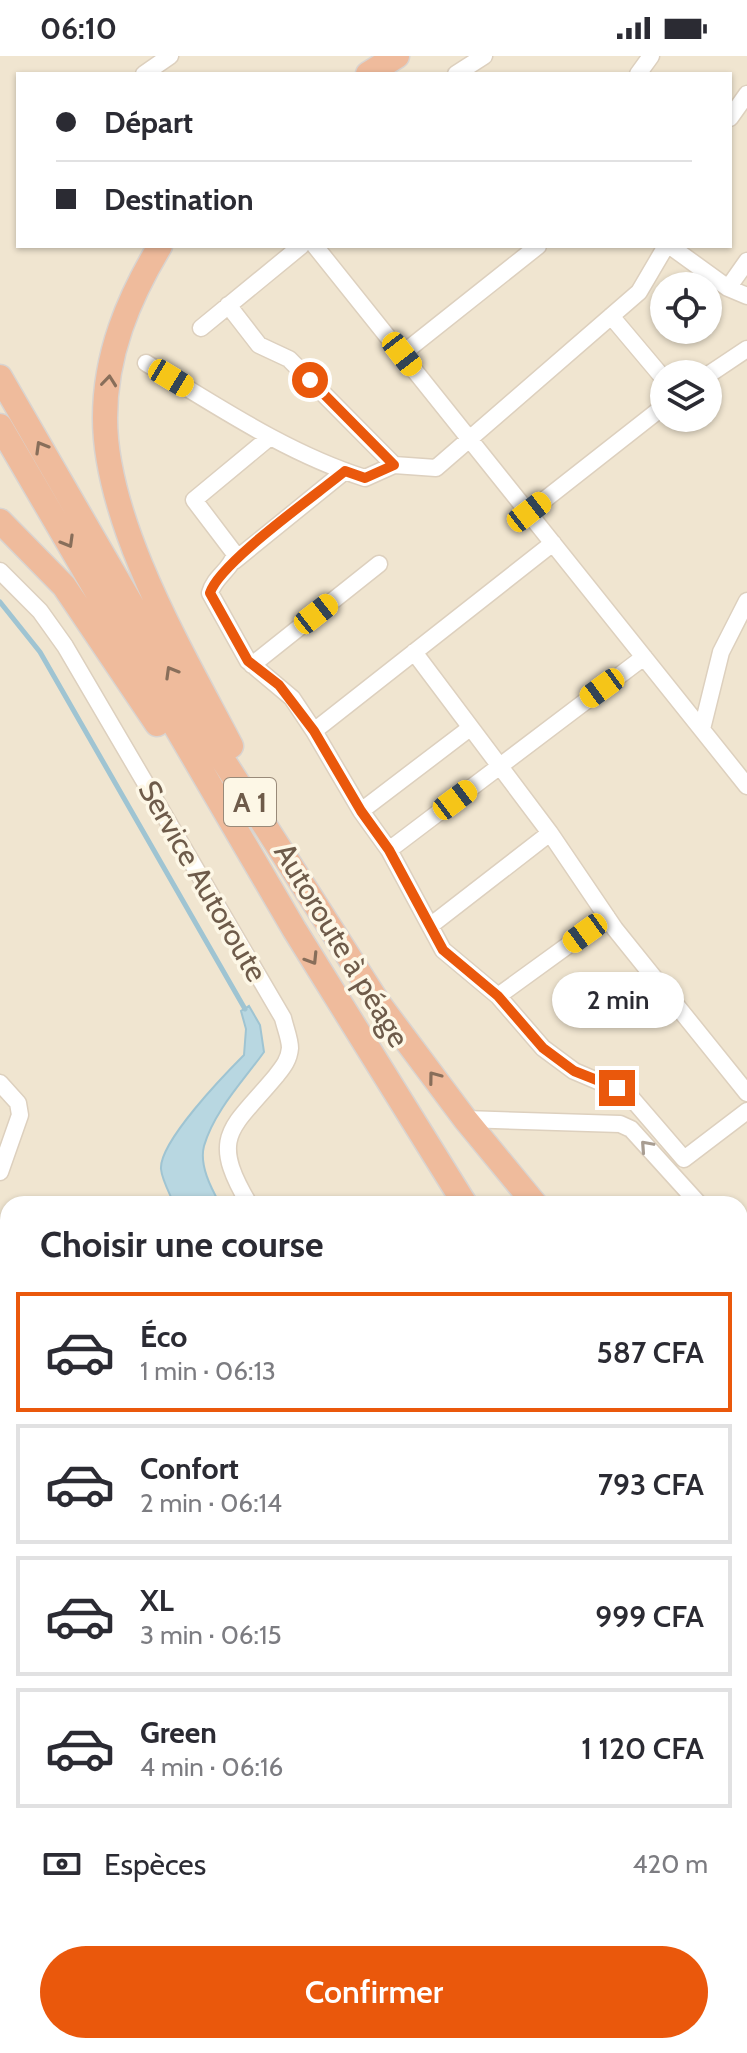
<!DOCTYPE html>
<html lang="fr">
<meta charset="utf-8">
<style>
body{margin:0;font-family:Cabin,sans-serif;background:#f2f2f3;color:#2b2b33;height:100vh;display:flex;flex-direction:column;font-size:30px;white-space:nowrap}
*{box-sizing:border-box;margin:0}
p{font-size:26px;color:#7c7c81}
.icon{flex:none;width:44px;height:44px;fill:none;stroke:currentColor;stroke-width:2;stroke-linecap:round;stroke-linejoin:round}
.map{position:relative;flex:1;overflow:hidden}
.sheet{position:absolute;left:0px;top:1140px;width:748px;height:858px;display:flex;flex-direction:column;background:#fff;border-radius:24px 24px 0 0;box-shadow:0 2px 6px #0004}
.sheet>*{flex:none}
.guide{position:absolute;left:16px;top:16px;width:716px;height:176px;border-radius:0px;box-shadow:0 2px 6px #0004;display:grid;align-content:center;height:176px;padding:0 40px;background:#fff}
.tools{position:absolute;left:650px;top:216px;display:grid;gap:16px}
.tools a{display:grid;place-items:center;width:72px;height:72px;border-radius:50%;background:#fff;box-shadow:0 2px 6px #0004;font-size:40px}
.end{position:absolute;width:36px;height:36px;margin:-18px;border:10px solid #ea580c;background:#fff;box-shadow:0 0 0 4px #fff}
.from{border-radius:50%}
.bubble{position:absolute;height:56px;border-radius:28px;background:#fff;box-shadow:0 2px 6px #0004;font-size:26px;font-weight:600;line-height:56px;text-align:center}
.car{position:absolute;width:24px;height:48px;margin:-24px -12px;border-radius:10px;box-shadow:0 0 6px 2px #0007;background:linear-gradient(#f5c518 24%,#345 0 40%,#f5c518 0 76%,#345 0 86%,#f5c518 0)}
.guide b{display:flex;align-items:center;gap:28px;height:76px;font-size:30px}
.guide b+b{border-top:2px solid #e1e1e2}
.guide i{width:20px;height:20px;background:#2b2b33}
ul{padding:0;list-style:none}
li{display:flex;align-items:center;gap:24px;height:120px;margin:0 16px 12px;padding:0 24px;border:4px solid #e1e1e2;border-radius:0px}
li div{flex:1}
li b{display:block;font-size:30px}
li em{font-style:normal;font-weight:600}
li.current{border-color:#ea580c}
li>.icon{width:72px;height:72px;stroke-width:1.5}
h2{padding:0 40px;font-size:36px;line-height:96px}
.pay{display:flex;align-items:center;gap:20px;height:88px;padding:0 40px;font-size:30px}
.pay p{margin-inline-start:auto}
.primary-button{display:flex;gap:16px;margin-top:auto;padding:16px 40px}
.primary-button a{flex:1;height:92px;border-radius:48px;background:#ea580c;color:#fff;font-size:32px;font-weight:600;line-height:92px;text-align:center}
.status{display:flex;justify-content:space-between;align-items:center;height:56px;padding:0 40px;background:#fff;direction:ltr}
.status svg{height:22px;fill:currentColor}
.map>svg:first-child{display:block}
</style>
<div class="status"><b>06:10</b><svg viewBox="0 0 49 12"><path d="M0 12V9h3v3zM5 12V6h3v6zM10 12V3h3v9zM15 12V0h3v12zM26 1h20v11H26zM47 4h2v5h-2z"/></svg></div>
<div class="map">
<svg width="747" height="1997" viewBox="0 0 747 1997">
<rect width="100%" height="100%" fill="#faf3e1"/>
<path fill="#f0e5d0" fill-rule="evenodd" d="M0 0H747V1997H0ZM18 18H730V190H18ZM664 230H708V274H664ZM664 318H708V362H664ZM8 1148H740V1990H8Z"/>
<path fill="#b8d7e1" stroke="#9fc4d2" stroke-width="2" d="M249 950 260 969 264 996C244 1024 214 1055 204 1090 199 1109 211 1132 220 1148H174C170 1138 162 1124 161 1113 159 1086 225 1018 244 999L246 973 241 955Z"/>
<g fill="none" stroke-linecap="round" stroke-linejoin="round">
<path stroke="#9fc4d2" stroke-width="5" d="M0 546 40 596 245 953
M740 1741 747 1742"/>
</g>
<path fill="#edd4bb" stroke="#debc9d" stroke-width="2" d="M747 1377V1421L740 1426V1382Z"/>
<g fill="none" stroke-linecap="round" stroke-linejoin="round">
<path stroke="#d7cdbb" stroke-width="24" stroke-dasharray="24 12" stroke-linecap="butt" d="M740 1403 747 1412"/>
<defs>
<path id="minor" d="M144 18 170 0
M456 18 484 0
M638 18 651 0
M730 62 747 38
M315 190 747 730
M670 190 728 232 747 240
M728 232 747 205
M228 249 259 289 289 303 394 409 436 412 639 236 666 190
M611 260 664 323
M201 272 301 190
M402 298 538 190
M146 307C216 349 286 397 365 422L394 409
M708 319 747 293
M270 381 194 444 235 498C231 514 214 521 210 537L248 605 292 642 314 675 361 755 389 794 443 894 498 940 543 992 574 1015 628 1038 684 1103 747 1055
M529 456 664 350
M234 505 345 415
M0 515 40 555 65 590 283 962C285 971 290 983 290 992 289 1004 283 1011 276 1020 232 1073 208 1079 249 1148
M414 596 550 777 615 873 747 1037
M252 609 379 508
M702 673 721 596 747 545
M314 675 553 487
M361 755 470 672
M389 794 644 601
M430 870 550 777
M498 940 607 861
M0 1027 18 1047 20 1059 0 1116
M465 1063 620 1068 631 1073 699 1148
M0 1331 8 1339
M0 1392 8 1385
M0 1538 8 1530
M0 1638 8 1647
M0 1703 8 1701
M740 1709 747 1712
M0 1766 8 1763
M0 1819 8 1837
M0 1862 8 1858
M740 1907 747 1901
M740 1968 747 1977
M0 1969 8 1966
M77 1990 80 1997
M196 1990 199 1997
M313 1990 316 1997 324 1990
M452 1990 457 1997
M483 1997 491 1990
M634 1997 642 1990"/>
<path id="highway" d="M368 18 397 0
M160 190C128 243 105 299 105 362 105 467 183 598 231 690
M0 321 207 679 379 948 465 1063 535 1148
M0 370 294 873 465 1148
M0 465 64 530 157 668
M740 1518 747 1527"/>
</defs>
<use href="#minor" stroke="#ddd0be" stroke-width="19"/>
<use href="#highway" stroke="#d9d4d0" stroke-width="27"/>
<use href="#minor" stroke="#fff" stroke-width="16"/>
<use href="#highway" stroke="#efbb9c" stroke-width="24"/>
</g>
<defs><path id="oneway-chevron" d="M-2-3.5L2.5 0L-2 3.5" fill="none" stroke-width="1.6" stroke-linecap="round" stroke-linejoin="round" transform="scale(2)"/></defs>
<g stroke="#886e5a">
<use href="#oneway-chevron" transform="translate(109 325) rotate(-84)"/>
<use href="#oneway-chevron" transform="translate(41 391) rotate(-120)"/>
<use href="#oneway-chevron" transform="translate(68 486) rotate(60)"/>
<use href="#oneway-chevron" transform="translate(171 616) rotate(-120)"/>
<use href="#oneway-chevron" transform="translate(312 903) rotate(58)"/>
<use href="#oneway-chevron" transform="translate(434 1021) rotate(-127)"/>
</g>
<use stroke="#a89d92" href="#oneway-chevron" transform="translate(646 1090) rotate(-132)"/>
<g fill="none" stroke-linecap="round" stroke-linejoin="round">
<path stroke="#ea580c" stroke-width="10" d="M310 324 394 409 365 422 345 415C316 439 219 507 210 537L248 605 279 629 314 675 361 755 389 794 443 894 498 940 543 992 574 1015 617 1032"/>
</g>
<g text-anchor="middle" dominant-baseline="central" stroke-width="7" stroke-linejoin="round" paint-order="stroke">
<rect fill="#fdf7e6" stroke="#998a79" stroke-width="2" x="224" y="722" width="52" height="48" rx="6"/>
<g font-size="28" font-weight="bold" fill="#6e5b4a">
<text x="250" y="746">A 1</text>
</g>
<g font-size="30" fill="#6e5b4a" stroke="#fdf7e6">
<text transform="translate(203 825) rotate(60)">Service Autoroute</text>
<text transform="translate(342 889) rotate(59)">Autoroute à péage</text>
</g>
</g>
</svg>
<div class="tools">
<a><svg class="icon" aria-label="locate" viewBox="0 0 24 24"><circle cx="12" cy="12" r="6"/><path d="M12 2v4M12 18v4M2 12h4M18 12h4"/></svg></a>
<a><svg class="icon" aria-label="layers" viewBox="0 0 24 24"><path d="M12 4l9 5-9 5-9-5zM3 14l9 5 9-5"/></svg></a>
</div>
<i class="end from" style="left:310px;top:324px"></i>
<i class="end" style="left:617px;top:1032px"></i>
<div class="bubble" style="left:552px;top:916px;width:132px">2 min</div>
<i class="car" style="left:402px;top:298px;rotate:142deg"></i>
<i class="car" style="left:171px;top:322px;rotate:121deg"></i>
<i class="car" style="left:529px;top:456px;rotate:52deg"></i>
<i class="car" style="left:316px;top:558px;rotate:52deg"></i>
<i class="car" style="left:602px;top:632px;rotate:234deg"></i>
<i class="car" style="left:455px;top:744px;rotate:53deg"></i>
<i class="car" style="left:585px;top:877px;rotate:234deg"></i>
<div class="guide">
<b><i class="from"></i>Départ</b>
<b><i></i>Destination</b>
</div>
<section class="sheet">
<h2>Choisir une course</h2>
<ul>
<li class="current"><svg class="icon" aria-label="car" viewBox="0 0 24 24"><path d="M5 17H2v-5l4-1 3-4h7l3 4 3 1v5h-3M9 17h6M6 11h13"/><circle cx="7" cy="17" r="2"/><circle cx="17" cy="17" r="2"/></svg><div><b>Éco</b><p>1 min · 06:13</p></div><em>587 CFA</em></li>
<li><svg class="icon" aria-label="car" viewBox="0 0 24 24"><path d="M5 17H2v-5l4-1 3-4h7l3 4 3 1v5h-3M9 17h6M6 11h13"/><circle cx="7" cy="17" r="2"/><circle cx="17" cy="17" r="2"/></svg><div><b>Confort</b><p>2 min · 06:14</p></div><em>793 CFA</em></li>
<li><svg class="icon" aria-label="car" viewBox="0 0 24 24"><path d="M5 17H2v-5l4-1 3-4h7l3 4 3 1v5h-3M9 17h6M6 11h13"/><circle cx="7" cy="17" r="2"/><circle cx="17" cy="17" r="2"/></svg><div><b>XL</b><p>3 min · 06:15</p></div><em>999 CFA</em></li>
<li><svg class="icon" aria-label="car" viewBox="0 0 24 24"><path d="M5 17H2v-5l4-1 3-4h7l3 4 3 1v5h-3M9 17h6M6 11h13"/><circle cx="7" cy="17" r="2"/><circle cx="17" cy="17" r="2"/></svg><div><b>Green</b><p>4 min · 06:16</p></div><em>1 120 CFA</em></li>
</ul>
<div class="pay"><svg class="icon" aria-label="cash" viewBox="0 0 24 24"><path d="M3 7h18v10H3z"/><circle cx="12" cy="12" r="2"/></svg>Espèces<p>420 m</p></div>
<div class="primary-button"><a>Confirmer</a></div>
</section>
</div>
